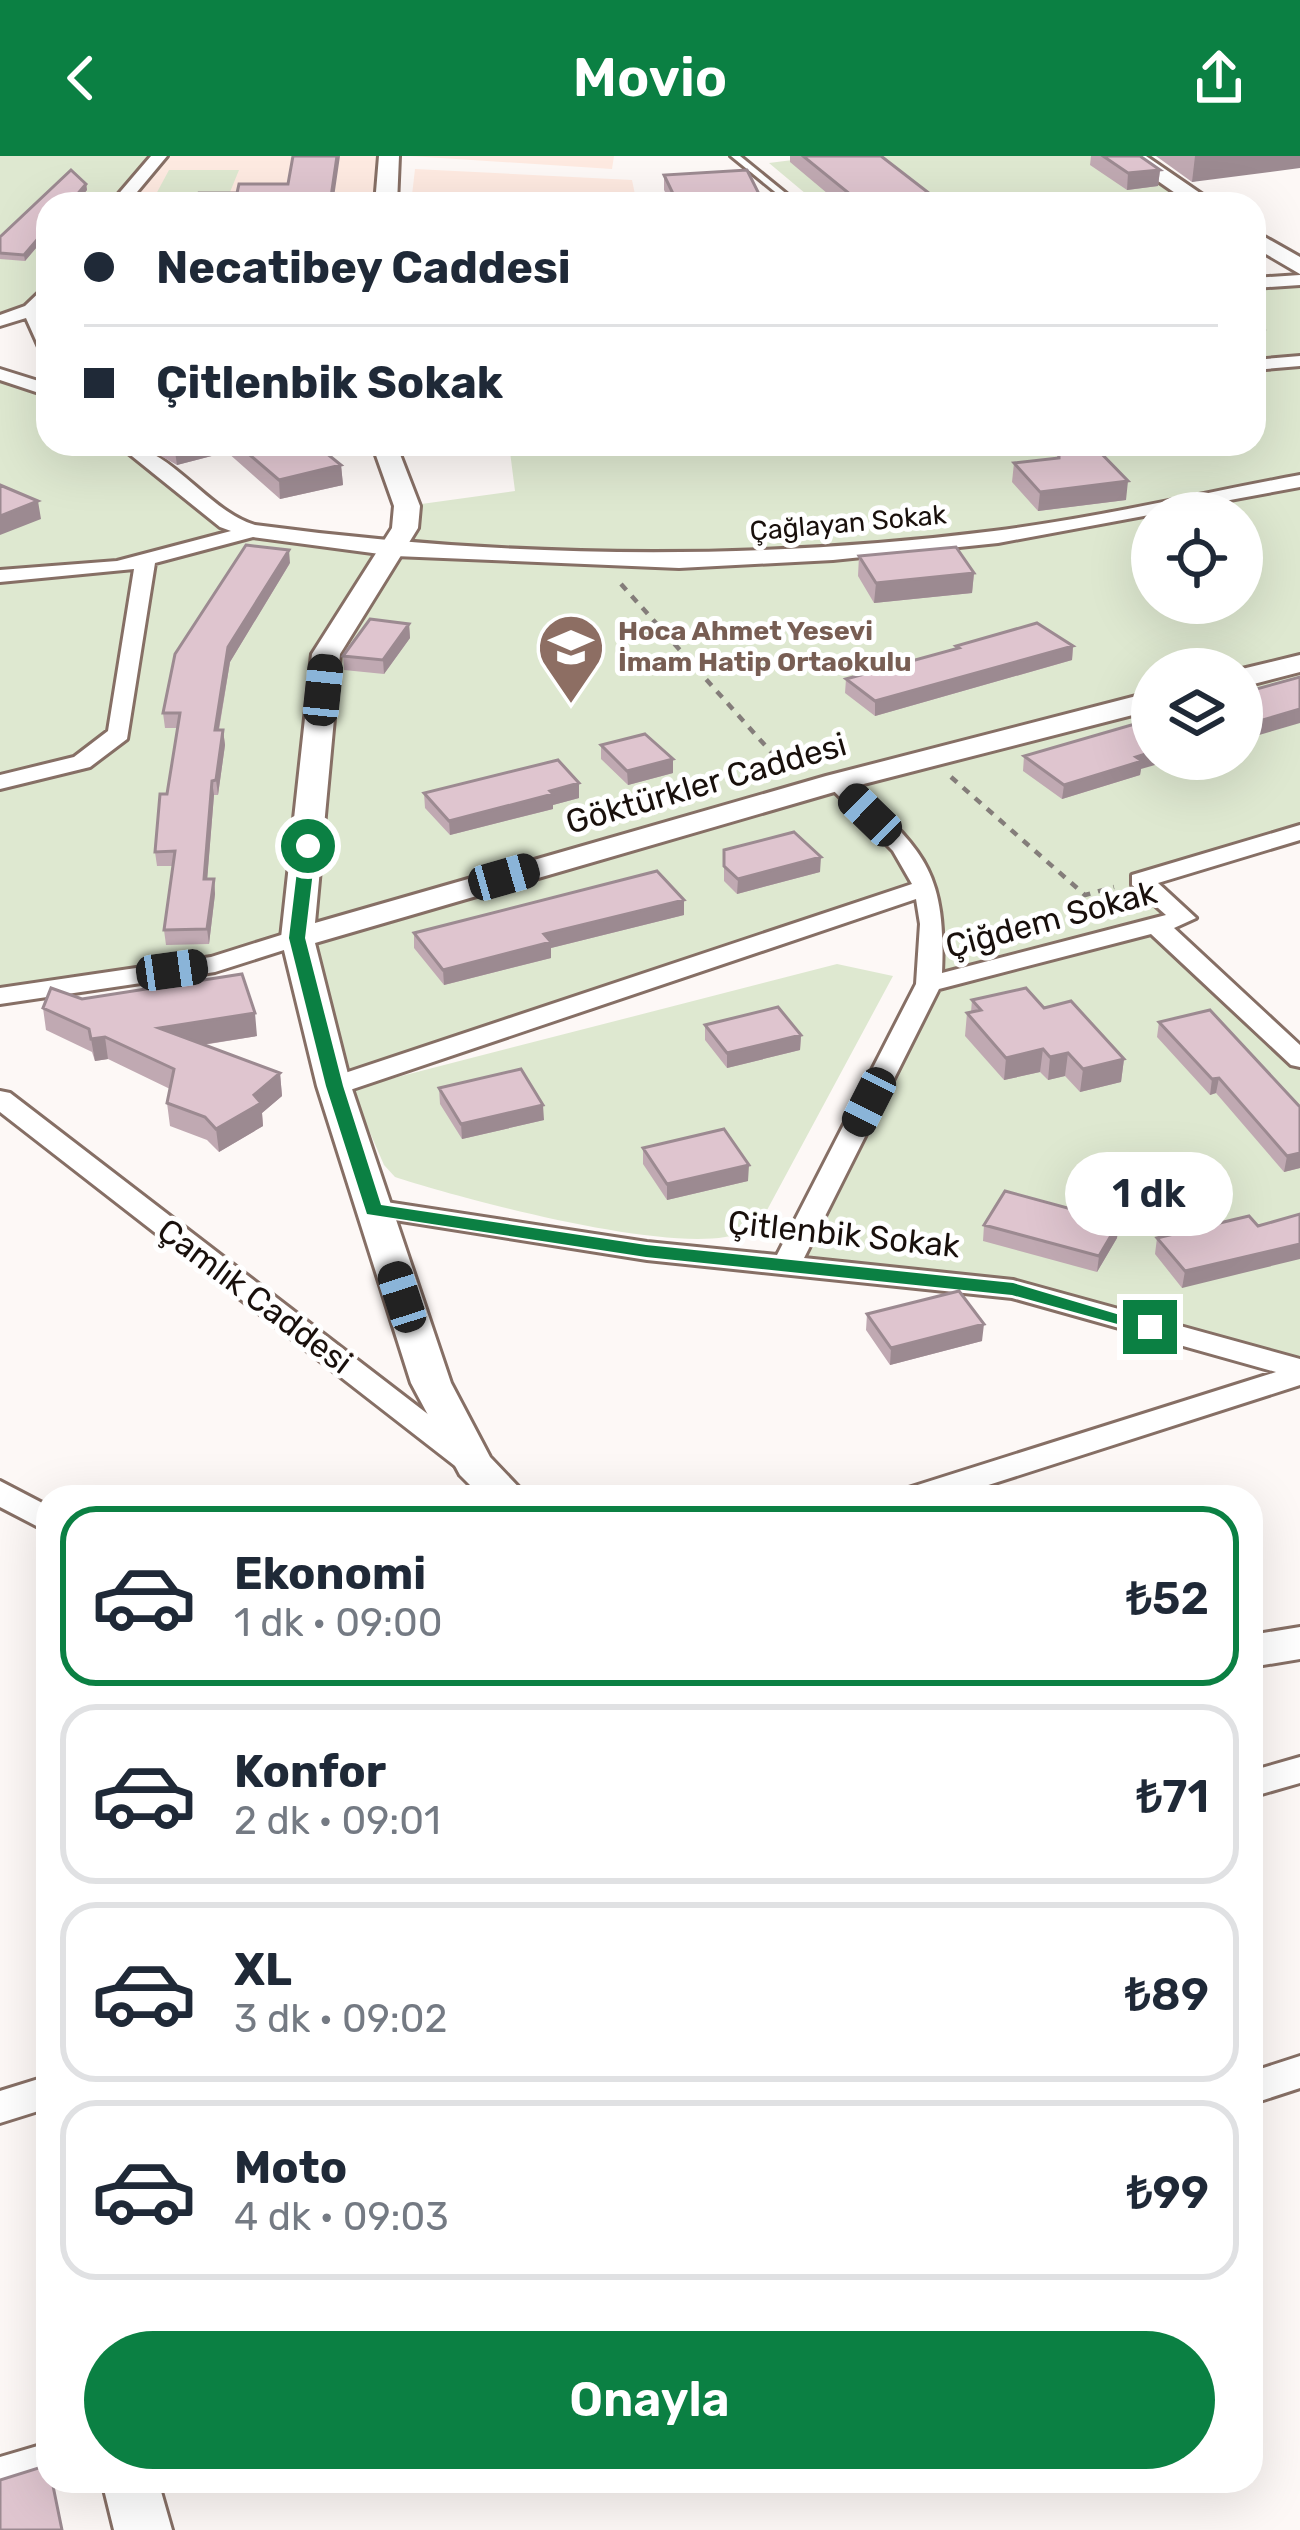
<!DOCTYPE html>
<html lang="tr">
<meta charset="utf-8">
<style>
body{margin:0;font-family:Rubik,sans-serif;background:#f2f2f3;color:#1f2937;height:100vh;display:flex;flex-direction:column;font-size:45px;white-space:nowrap}
*{box-sizing:border-box;margin:0}
p{font-size:39px;color:#747a83}
.icon{flex:none;width:66px;height:66px;fill:none;stroke:currentColor;stroke-width:2;stroke-linecap:round;stroke-linejoin:round}
.map{position:relative;flex:1;overflow:hidden}
.panel{position:absolute;left:36px;top:1329px;width:1227px;height:1008px;display:flex;flex-direction:column;background:#fff;border-radius:36px;box-shadow:0 12px 48px #0002}
.panel>*{flex:none}
.top-card{position:absolute;left:36px;top:36px;width:1230px;height:264px;border-radius:36px;box-shadow:0 12px 48px #0002;display:grid;align-content:center;height:264px;padding:0 48px;background:#fff}
.buttons{position:absolute;left:1131px;top:336px;display:grid;gap:24px}
.buttons a{display:grid;place-items:center;width:132px;height:132px;border-radius:50%;background:#fff;box-shadow:0 12px 48px #0002;font-size:60px}
.end{position:absolute;width:54px;height:54px;margin:-27px;border:15px solid #0b8043;background:#fff;box-shadow:0 0 0 6px #fff}
.from{border-radius:50%}
.bubble{position:absolute;height:84px;border-radius:42px;background:#fff;box-shadow:0 12px 48px #0002;font-size:39px;font-weight:600;line-height:84px;text-align:center}
.car{position:absolute;width:36px;height:72px;margin:-36px -18px;border-radius:15px;box-shadow:0 0 9px 3px #0007;background:linear-gradient(#222 24%,#8ab4d8 0 40%,#222 0 76%,#8ab4d8 0 86%,#222 0)}
.top-card b{display:flex;align-items:center;gap:42px;height:114px;font-size:45px}
.top-card b+b{border-top:3px solid #e0e1e3}
.top-card i{width:30px;height:30px;background:#1f2937}
ul{padding:21px 0 0;list-style:none}
li{display:flex;align-items:center;gap:36px;height:180px;margin:0 24px 18px;padding:0 24px;border:6px solid #e0e1e3;border-radius:36px}
li div{flex:1}
li b{display:block;font-size:45px}
li em{font-style:normal;font-weight:600}
li.selected{border-color:#0b8043}
li>.icon{width:108px;height:108px;stroke-width:1.5}
.action{display:flex;gap:24px;margin-top:auto;padding:24px 48px}
.action a{flex:1;height:138px;border-radius:72px;background:#0b8043;color:#fff;font-size:48px;font-weight:600;line-height:138px;text-align:center}
header{display:flex;justify-content:space-between;align-items:center;height:156px;padding:0 48px;background:#0b8043;color:#fff;font-size:54px;font-weight:600}
.map>svg:first-child{display:block}
</style>
<header><svg class="icon" aria-label="back" viewBox="0 0 24 24"><path d="M15 5l-7 7 7 7"/></svg>Movio<svg class="icon" aria-label="share" viewBox="0 0 24 24"><path d="M12 15V3M7 8l5-5 5 5M5 13v7h14v-7"/></svg></header>
<div class="map">
<svg width="1300" height="2374" viewBox="0 0 1300 2374">
<rect width="100%" height="100%" fill="#fdf8f6"/>
<path fill="#feeae1" d="M160 0H389L373 48H131Z
M410 0H614L612 13Z
M415 13 632 24 637 48H411Z"/>
<path fill="#dee8d0" fill-rule="evenodd" d="M0 0H159L120 48H48C48 108 67 143 0 165Z
M824 0H1126L1197 48H818L769 7Z
M169 14H239L228 41 155 40Z
M1300 124V676L1143 724 1184 762 1158 769 1300 903V1213L1013 1133 788 1106 929 829 925 731 334 930 297 782 215 808 0 840V218L48 234V288H127L227 367 395 394 407 350 515 335 509 288H1254V127ZM1152 357H1242V447H1152ZM1152 513H1242V603H1152Z
M837 808 893 820 766 1056C760 1062 753 1071 745 1075 689 1105 459 1042 395 1021L384 1009 351 933Z"/>
<g fill="none" stroke-linecap="round" stroke-linejoin="round">
<defs>
<path id="service" d="M731 0H740L799 48H790Z"/>
<path id="minor" d="M151 0H167L127 48H110Z
M1300 119V129L1254 132V122Z
M48 128V144L40 154 48 172V196L39 191 26 162 0 170V159L25 150Z
M1300 200V210L1254 214V204Z
M0 213 48 228V240L0 224Z
M117 288C170 288 205 354 255 369 502 402 747 406 994 375 1096 362 1199 338 1300 319V331L998 387 833 404 679 412 395 400 253 381 155 407 127 583 90 611 0 633V619L74 601 108 575 134 413 0 426V414L117 405 231 375 220 371Z
M837 619 845 621C919 693 947 707 942 817L1166 759 1132 729V719L1300 669V684L1158 727 1196 762 1174 772 1300 889V911L1291 909 1151 778 939 833 804 1102 1013 1124 1300 1203V1229L951 1341H900L905 1333 1276 1216 1012 1142 647 1104 363 1059 359 1053 363 1047 373 1044 647 1086 777 1099 916 828 920 768 916 743 344 936 334 938 321 930 324 924 912 728 893 695 825 626Z
M297 774 310 782 306 787 215 816 0 848V832L211 801Z
M0 935 10 937 481 1299 486 1306 481 1313H459L0 956Z
M0 1325 48 1350V1376L0 1351Z
M1300 1601V1627L1251 1641V1615Z
M1300 1900V1932L1251 1948V1916Z
M48 1920V1952L0 1967V1935Z
M48 2287V2325H54L0 2341V2301Z"/>
<path id="tertiary" d="M379 0H399L397 48H375Z
M1122 0H1146L1216 48H1191Z
M1254 75 1300 101V118L1254 91Z
M372 288H396L420 350 418 372 340 498 315 767 826 620 1152 536V554L848 632 315 787 351 930 451 1227 490 1301 528 1341H482L460 1319 411 1227 317 930 281 782 312 498 392 372 394 350Z
M1300 499V516L1242 531V513Z
M1300 1471V1503L1251 1511V1479Z
M102 2325H158L172 2374H114Z"/>
</defs>
<use href="#service" stroke="#866f65" stroke-width="6"/>
<use href="#minor" stroke="#866f65" stroke-width="6"/>
<use href="#tertiary" stroke="#866f65" stroke-width="6"/>
<path stroke="#847d7a" stroke-width="4.5" stroke-dasharray="8 8" stroke-linecap="butt" d="M621 428 788 615
M951 621 1085 739 1114 731"/>
<use href="#service" fill="#fff" fill-rule="evenodd"/>
<use href="#minor" fill="#fff" fill-rule="evenodd"/>
<use href="#tertiary" fill="#fff" fill-rule="evenodd"/>
</g>
<path fill="#c0a9b2" d="M790 0H881L943 48H840L790 6Z
M1091 0H1140L1160 14 1158 30 1127 34 1090 9Z
M1156 0H1300L1192 26Z
M71 14 86 28 87 34 75 48H48V78L25 105 0 103V81Z
M664 19 764 48H783H671L664 34Z
M139 288H315L341 309 343 329 280 343 227 296 177 309Z
M874 288H966V292Z
M1057 288H1092L1126 344 1038 355 1012 326 1014 307 1057 303Z
M859 400 974 417 972 437 874 447 858 420Z
M290 407 230 506 219 574H223L225 589 218 639H214L207 723H214L215 738 209 788 166 789 164 774 173 710H157L155 696 167 638 178 572H165L163 557Z
M409 468 410 482 384 518 344 514 343 500Z
M956 490H1073L1072 504 875 560 845 537 846 523 956 493Z
M601 589 673 603V617L628 629 601 603Z
M1024 600 1141 613 1140 619 1062 643 1023 615Z
M579 627V642L553 649V653L450 679 425 652 424 637Z
M724 694 820 716 737 738 724 725Z
M684 759 551 792V802L444 829 414 792V777Z
M82 843 257 880 203 889 280 917 282 940 262 957 263 970 219 996 207 984 170 970 167 947 170 933 108 903 95 905 92 896 46 874 43 852Z
M972 844 1124 903 1121 926 1080 936 1065 920 1048 924 1040 916 1004 924 965 880 967 857 971 856Z
M1159 866 1300 951V1012L1284 1016 1216 937 1210 939 1157 881Z
M705 869 801 879 800 894 727 912 705 884Z
M439 932 544 964 462 983 440 948Z
M643 992 748 1025 667 1044 643 1008Z
M1119 1066 1117 1082 1097 1116 983 1085 984 1069Z
M1258 1070 1182 1132 1155 1098 1157 1082Z
M867 1158 982 1185 890 1209 866 1174Z"/>
<path fill="#9c8a91" d="M337 0H340L333 48H330Z
M1195 0H1300V12L1192 26Z
M1160 14 1158 30 1127 34 1128 17Z
M86 28 87 34 75 48H69Z
M48 71V78L25 105 24 99Z
M1264 173 1262 191 1254 192V174Z
M180 288H226L227 296 177 309 174 289Z
M341 309 343 329 280 343 279 324Z
M1128 325 1126 344 1038 355 1040 336Z
M38 345 41 363 0 379V360Z
M289 394 290 407 230 506 216 589 215 574 228 491Z
M974 417 972 437 874 447 876 427Z
M409 468 410 482 384 518 383 504Z
M1073 490 1072 504 875 560V545Z
M1300 553V567L1242 584V570Z
M223 574 225 589 218 639 216 624Z
M1152 596V603H1176L1141 613 1140 619 1062 643 1064 629Z
M673 603V617L628 629 627 615Z
M212 625 214 639 206 738 204 723Z
M579 627V642L553 649V653L450 679 449 665Z
M821 701 820 716 737 738 738 723Z
M214 723 215 738 209 788 207 773Z
M684 744V759L551 792V802L444 829 443 814 544 778Z
M255 857 257 880 162 895 159 872Z
M801 879 800 894 727 912V897Z
M105 881 108 903 95 905 91 883Z
M1043 893 1040 916 1004 924 1006 902Z
M1068 897 1065 920 1048 924 1050 901Z
M1124 903 1121 926 1080 936 1083 913Z
M280 917 282 940 262 957 263 970 219 996 216 973Z
M1219 922 1216 937 1210 939 1212 923Z
M543 949 544 964 462 983 461 968Z
M1300 997V1012L1284 1016 1287 1000Z
M749 1009 748 1025 667 1044V1028Z
M1119 1066 1117 1082 1097 1116 1099 1100Z
M1300 1088V1103L1182 1132 1185 1115Z
M984 1168 982 1185 890 1209 891 1192Z"/>
<path fill="#dfc5cf" stroke="#9c8a91" stroke-width="3" d="M293 0H337L330 48H196L199 37H237L239 28H288Z
M803 0H881L943 48H862Z
M1103 0H1140L1160 14 1128 17Z
M71 14 86 28 69 48H48V71L24 99 0 97V81Z
M747 14 764 48 782 46 783 48H678L664 19Z
M1254 157 1264 173 1254 174Z
M237 288H315L341 309 279 324Z
M1059 288H1092L1128 325 1040 336 1014 307 1059 302Z
M0 329 38 345 0 360Z
M246 389 289 394 228 491 215 574H223L216 624 212 625 204 723H214L207 773 164 774 175 695 155 696 160 638H167L180 557H163L175 498Z
M956 391 974 417 876 427 859 400Z
M370 463 409 468 383 504 343 500Z
M1037 467 1073 490 875 545 846 523 959 492 956 490Z
M1300 521V553L1242 570V537Z
M1152 563V596L1136 601 1142 605 1064 629 1024 600Z
M645 578 673 603 627 615 601 589Z
M558 604 579 627 550 635 553 638 449 665 424 637Z
M794 676 821 701 738 723 724 710V694Z
M657 715 684 744 544 778 551 786 443 814 414 777Z
M242 818 255 857 159 872 280 917 254 939 261 947 216 973 205 961 167 947 174 913 105 881 91 883 89 873 43 852 51 832 82 843Z
M1026 832 1044 852 1071 845 1124 903 1083 913 1068 897 1050 901 1043 893 1006 902 967 857 981 854 972 844Z
M778 851 801 879 727 897 705 869Z
M1210 854 1300 951V997L1287 1000 1219 922 1212 923 1159 866Z
M521 913 543 949 461 968 439 932Z
M724 973 749 1009 667 1028 643 992Z
M1005 1035 1119 1066 1099 1100 984 1069Z
M1300 1058V1088L1185 1115 1157 1082 1249 1060 1258 1070Z
M959 1135 984 1168 891 1192 867 1158Z
M48 2309V2325H52L62 2374H0V2324Z"/>
<path fill="#0b8043" d="M308 686 316 690 305 782 343 930 381 1049 646 1089 1013 1127 1160 1171 1150 1177 1012 1139 646 1101 367 1058 326 930 289 782 300 690Z"/>
<defs>
<symbol id="school-pin" viewBox="-11 -11 22 30"><path d="M0 17L-7.5 6A9.5 9.5 0 1 1 7.5 6Z" fill="#8d6e63" stroke="#fff"/><path d="M0-5L7-2L0 1L-7-2ZM-4 1L0 2.5L4 1V4Q0 6-4 4Z" fill="#fff"/></symbol>
</defs>
<g fill-rule="evenodd">
<use href="#school-pin" x="533" y="453" width="76" height="104"/>
</g>
<g text-anchor="middle" dominant-baseline="central" stroke-width="10" stroke-linejoin="round" paint-order="stroke">
<g font-size="27" fill="#19100c" stroke="#fff">
<text transform="translate(848 367) rotate(-5)">Çağlayan Sokak</text>
</g>
<g font-size="27" font-weight="bold" fill="#785e54" stroke="#fff" text-anchor="start">
<text x="618" y="475">Hoca Ahmet Yesevi<tspan x="618" dy="31">İmam Hatip Ortaokulu</tspan></text>
</g>
<g font-size="33" fill="#19100c" stroke="#fff">
<text transform="translate(706 627) rotate(-16)">Göktürkler Caddesi</text>
<text transform="translate(1051 763) rotate(-15)">Çiğdem Sokak</text>
<text transform="translate(844 1078) rotate(6)">Çitlenbik Sokak</text>
<text transform="translate(255 1140) rotate(37)">Çamlık Caddesi</text>
</g>
</g>
</svg>
<div class="buttons">
<a><svg class="icon" aria-label="locate" viewBox="0 0 24 24"><circle cx="12" cy="12" r="6"/><path d="M12 2v4M12 18v4M2 12h4M18 12h4"/></svg></a>
<a><svg class="icon" aria-label="layers" viewBox="0 0 24 24"><path d="M12 4l9 5-9 5-9-5zM3 14l9 5 9-5"/></svg></a>
</div>
<i class="end from" style="left:308px;top:690px"></i>
<i class="end" style="left:1150px;top:1171px"></i>
<div class="bubble" style="left:1065px;top:996px;width:168px">1 dk</div>
<i class="car" style="left:323px;top:534px;rotate:6deg"></i>
<i class="car" style="left:870px;top:659px;rotate:314deg"></i>
<i class="car" style="left:504px;top:721px;rotate:74deg"></i>
<i class="car" style="left:172px;top:814px;rotate:82deg"></i>
<i class="car" style="left:869px;top:946px;rotate:207deg"></i>
<i class="car" style="left:402px;top:1141px;rotate:342deg"></i>
<div class="top-card">
<b><i class="from"></i>Necatibey Caddesi</b>
<b><i></i>Çitlenbik Sokak</b>
</div>
<section class="panel">
<ul>
<li class="selected"><svg class="icon" aria-label="car" viewBox="0 0 24 24"><path d="M5 17H2v-5l4-1 3-4h7l3 4 3 1v5h-3M9 17h6M6 11h13"/><circle cx="7" cy="17" r="2"/><circle cx="17" cy="17" r="2"/></svg><div><b>Ekonomi</b><p>1 dk · 09:00</p></div><em>₺52</em></li>
<li><svg class="icon" aria-label="car" viewBox="0 0 24 24"><path d="M5 17H2v-5l4-1 3-4h7l3 4 3 1v5h-3M9 17h6M6 11h13"/><circle cx="7" cy="17" r="2"/><circle cx="17" cy="17" r="2"/></svg><div><b>Konfor</b><p>2 dk · 09:01</p></div><em>₺71</em></li>
<li><svg class="icon" aria-label="car" viewBox="0 0 24 24"><path d="M5 17H2v-5l4-1 3-4h7l3 4 3 1v5h-3M9 17h6M6 11h13"/><circle cx="7" cy="17" r="2"/><circle cx="17" cy="17" r="2"/></svg><div><b>XL</b><p>3 dk · 09:02</p></div><em>₺89</em></li>
<li><svg class="icon" aria-label="car" viewBox="0 0 24 24"><path d="M5 17H2v-5l4-1 3-4h7l3 4 3 1v5h-3M9 17h6M6 11h13"/><circle cx="7" cy="17" r="2"/><circle cx="17" cy="17" r="2"/></svg><div><b>Moto</b><p>4 dk · 09:03</p></div><em>₺99</em></li>
</ul>
<div class="action"><a>Onayla</a></div>
</section>
</div>
